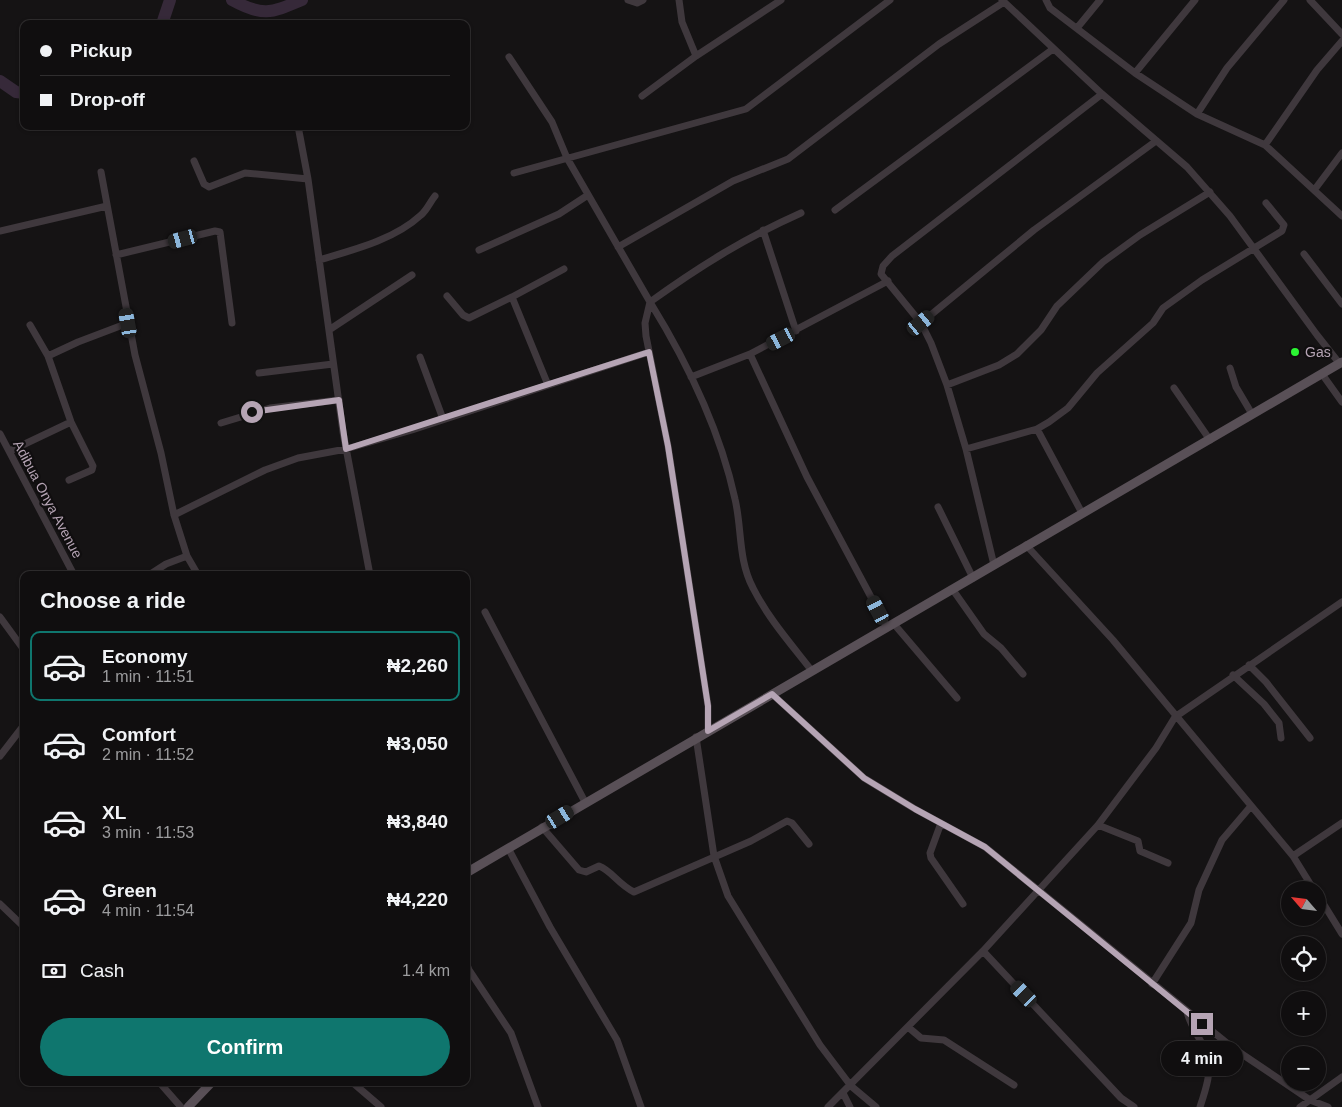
<!DOCTYPE html>
<meta charset="utf-8">
<style>
body{margin:0;font-family:Arial,sans-serif;background:#1e1c1d;color:#f1f3f6;height:100vh;display:flex;flex-direction:column;font-size:19px;white-space:nowrap}
*{box-sizing:border-box;margin:0}
p{font-size:16px;color:#9c9c9e}
.icon{flex:none;width:28px;height:28px;fill:none;stroke:currentColor;stroke-width:2;stroke-linecap:round;stroke-linejoin:round}
.map{position:relative;flex:1;overflow:hidden}
.details{position:absolute;left:20px;top:571px;width:450px;height:515px;display:flex;flex-direction:column;background:#100e0f;border-radius:10px;box-shadow:0 1px 4px #0004,0 0 0 1px #302e2f}
.details>*{flex:none}
.banner{position:absolute;left:20px;top:20px;width:450px;height:110px;border-radius:10px;box-shadow:0 1px 4px #0004,0 0 0 1px #302e2f;display:grid;align-content:center;height:110px;padding:0 20px;background:#100e0f}
.needle{width:32px;rotate:298deg}
.fabs{position:absolute;left:1281px;top:881px;display:grid;gap:10px}
.fabs a{display:grid;place-items:center;width:45px;height:45px;border-radius:50%;background:#100e0f;box-shadow:0 1px 4px #0004,0 0 0 1px #302e2f;font-size:25px}
.end{position:absolute;width:22px;height:22px;margin:-11px;border:6px solid #b5a4b4;background:#111;box-shadow:0 0 0 2px #111}
.from{border-radius:50%}
.bubble{position:absolute;height:35px;border-radius:18px;background:#100e0f;box-shadow:0 1px 4px #0004,0 0 0 1px #302e2f;font-size:16px;font-weight:700;line-height:35px;text-align:center}
.car{position:absolute;width:15px;height:30px;margin:-15px -8px;border-radius:6px;box-shadow:0 0 4px 1px #0007;background:linear-gradient(#222 24%,#8ab4d8 0 40%,#222 0 76%,#8ab4d8 0 86%,#222 0)}
.banner b{display:flex;align-items:center;gap:18px;height:48px;font-size:19px}
.banner b+b{border-top:1px solid #302e2f}
.banner i{width:12px;height:12px;background:#f1f3f6}
ul{padding:0;list-style:none}
li{display:flex;align-items:center;gap:15px;height:70px;margin:0 10px 8px;padding:0 10px;border:2px solid transparent;border-radius:10px}
li div{flex:1}
li b{display:block;font-size:19px}
li em{font-style:normal;font-weight:700}
li.on{border-color:#0f766e}
li>.icon{width:45px;height:45px;stroke-width:1.5}
h2{padding:0 20px;font-size:22px;line-height:60px}
.pay{display:flex;align-items:center;gap:12px;height:55px;padding:0 20px;font-size:19px}
.pay p{margin-inline-start:auto}
.primary-button{display:flex;gap:10px;margin-top:auto;padding:10px 20px}
.primary-button a{flex:1;height:58px;border-radius:30px;background:#0f766e;color:#fff;font-size:20px;font-weight:700;line-height:58px;text-align:center}
.map>svg:first-child{display:block}
</style>
<div class="map">
<svg width="1342" height="1107" viewBox="0 0 1342 1107">
<rect width="100%" height="100%" fill="#151314"/>
<g fill="none" stroke-linecap="round" stroke-linejoin="round">
<path stroke="#362939" stroke-width="12" d="M232 0C263 17 271 13 302 0
M162 24 170 0
M0 81 16 92 24 93"/>
<path stroke="#3f383d" stroke-width="7" d="M628 0 637 3 643 0
M679 0 682 22 696 56
M1002 0 1102 94 1187 167 1230 216 1317 335 1340 364
M1046 0 1050 8 1135 73 1197 114 1265 145 1342 216
M1310 0 1342 34
M1077 28 1100 0
M509 57 552 122 567 158 650 302 645 323 646 336 668 446 708 706V731
M1135 73 1195 0
M642 96 696 56 781 0
M1197 114 1227 68 1284 0
M298 126 308 179 343 432 370 575
M1265 145 1317 70 1342 41
M194 161 204 184 209 187 245 173 308 179
M101 172 135 355 161 453 174 515 187 556 198 575
M514 173 746 109 890 0
M1315 189 1342 153
M835 210 1053 49
M801 213C745 238 700 266 650 302 687 362 720 430 735 499 742 528 738 560 753 588 768 618 791 644 812 671
M763 230 796 331
M0 231 107 206
M618 247 733 181 788 159 939 44 1004 2
M479 250 559 214 588 195
M1304 254 1342 304
M116 255 215 231 220 232 232 323
M319 260C353 250 394 240 421 215 427 210 430 202 435 196
M447 296 463 315 469 318 512 297 548 385
M512 297 564 269
M921 323 1034 230 1156 141
M30 325 48 356 78 342 128 323
M329 330 412 275
M750 354 807 477 887 627
M48 356 71 422 93 466 92 470 69 480
M420 357 443 419
M1230 368 1236 387 1252 414
M259 373 333 364
M1322 374 1342 402
M691 377 750 354 888 281
M947 385 999 365 1017 354 1041 330 1057 306 1103 262 1140 235 1210 192
M1174 388 1210 440
M221 423 270 408 339 400
M1037 429 1082 513
M0 434 74 575
M966 449 1037 429 1049 422 1068 408 1097 373 1153 323 1163 308 1202 280 1282 231 1284 225 1266 203
M10 451 71 422
M938 507 973 578
M174 515 265 470 298 458 346 449 412 430 649 352
M1026 545 1113 640 1293 856 1314 890
M994 565 966 449 947 385 931 343 921 323 881 274 883 266 892 256 1102 94
M149 575 166 564 187 556
M953 590 984 634 1001 648 1023 674
M485 612 585 802
M0 617 24 650
M894 624 957 698
M1249 665 1266 682 1310 738
M1233 675 1264 704 1279 723 1281 738
M772 694 864 778 915 809 985 847 1233 1048 1310 1100 1328 1107
M696 737 714 856 728 896 820 1045 851 1086 876 1107
M0 756 24 725
M941 823 930 853 931 858 963 904
M1098 825 1138 841 1140 851 1168 863
M542 827 579 870 586 872 599 866C612 871 618 884 634 892L751 841 787 821 792 823 809 844
M508 848 550 927 617 1040 641 1107
M1293 856 1342 823
M1318 895 1342 934
M0 904 24 927
M983 951 1121 1098 1134 1107
M466 962 469 970 511 1033 538 1107
M1152 984 1191 923 1199 890 1222 840 1251 806
M1187 1012C1191 1028 1201 1039 1207 1054 1213 1069 1205 1092 1200 1107
M908 1027 921 1038 944 1040 1014 1085
M159 1082 181 1107
M352 1082 381 1107
M843 1093 850 1107
M828 1107 983 951 1098 825 1156 748 1175 717 1342 602
M1300 1107 1342 1077"/>
<path stroke="#595057" stroke-width="9" d="M466 873 1342 362
M188 1107 212 1082"/>
</g>
<g fill="none" stroke-linecap="round" stroke-linejoin="round">
<path stroke="#b5a4b4" stroke-width="6" d="M252 412 339 400 346 449 649 352 668 446 708 706V731L772 694 864 778 915 809 985 847 1202 1024"/>
</g>
<circle fill="#2bf533" stroke="#100e0f" stroke-width="2" cx="1295" cy="352" r="5"/>
<g text-anchor="middle" dominant-baseline="central" stroke-width="4.5" stroke-linejoin="round" paint-order="stroke">
<g font-size="14" fill="#b5a4b4" stroke="#100e0f" text-anchor="start">
<text x="1305" y="352">Gas</text>
</g>
<g font-size="14" fill="#b5a4b4" stroke="#100e0f">
<text transform="translate(48 499) rotate(62)">Adibua Onya Avenue</text>
</g>
</g>
</svg>
<div class="fabs">
<a><svg class="needle" viewBox="-14 -14 28 28"><path d="M0-13l5 13h-10z" fill="#e53935"/><path d="M0 13l5-13h-10z" fill="#9c9c9e"/></svg></a>
<a><svg class="icon" aria-label="locate" viewBox="0 0 24 24"><circle cx="12" cy="12" r="6"/><path d="M12 2v4M12 18v4M2 12h4M18 12h4"/></svg></a>
<a>+</a>
<a>−</a>
</div>
<i class="end from" style="left:252px;top:412px"></i>
<i class="end" style="left:1202px;top:1024px"></i>
<div class="bubble" style="left:1161px;top:1041px;width:82px">4 min</div>
<i class="car" style="left:183px;top:239px;rotate:255deg"></i>
<i class="car" style="left:128px;top:323px;rotate:350deg"></i>
<i class="car" style="left:921px;top:323px;rotate:51deg"></i>
<i class="car" style="left:781px;top:339px;rotate:243deg"></i>
<i class="car" style="left:878px;top:610px;rotate:332deg"></i>
<i class="car" style="left:560px;top:817px;rotate:59deg"></i>
<i class="car" style="left:1024px;top:994px;rotate:316deg"></i>
<div class="banner">
<b><i class="from"></i>Pickup</b>
<b><i></i>Drop-off</b>
</div>
<section class="details">
<h2>Choose a ride</h2>
<ul>
<li class="on"><svg class="icon" aria-label="car" viewBox="0 0 24 24"><path d="M5 17H2v-5l4-1 3-4h7l3 4 3 1v5h-3M9 17h6M6 11h13"/><circle cx="7" cy="17" r="2"/><circle cx="17" cy="17" r="2"/></svg><div><b>Economy</b><p>1 min · 11:51</p></div><em>₦2,260</em></li>
<li><svg class="icon" aria-label="car" viewBox="0 0 24 24"><path d="M5 17H2v-5l4-1 3-4h7l3 4 3 1v5h-3M9 17h6M6 11h13"/><circle cx="7" cy="17" r="2"/><circle cx="17" cy="17" r="2"/></svg><div><b>Comfort</b><p>2 min · 11:52</p></div><em>₦3,050</em></li>
<li><svg class="icon" aria-label="car" viewBox="0 0 24 24"><path d="M5 17H2v-5l4-1 3-4h7l3 4 3 1v5h-3M9 17h6M6 11h13"/><circle cx="7" cy="17" r="2"/><circle cx="17" cy="17" r="2"/></svg><div><b>XL</b><p>3 min · 11:53</p></div><em>₦3,840</em></li>
<li><svg class="icon" aria-label="car" viewBox="0 0 24 24"><path d="M5 17H2v-5l4-1 3-4h7l3 4 3 1v5h-3M9 17h6M6 11h13"/><circle cx="7" cy="17" r="2"/><circle cx="17" cy="17" r="2"/></svg><div><b>Green</b><p>4 min · 11:54</p></div><em>₦4,220</em></li>
</ul>
<div class="pay"><svg class="icon" aria-label="cash" viewBox="0 0 24 24"><path d="M3 7h18v10H3z"/><circle cx="12" cy="12" r="2"/></svg>Cash<p>1.4 km</p></div>
<div class="primary-button"><a>Confirm</a></div>
</section>
</div>
